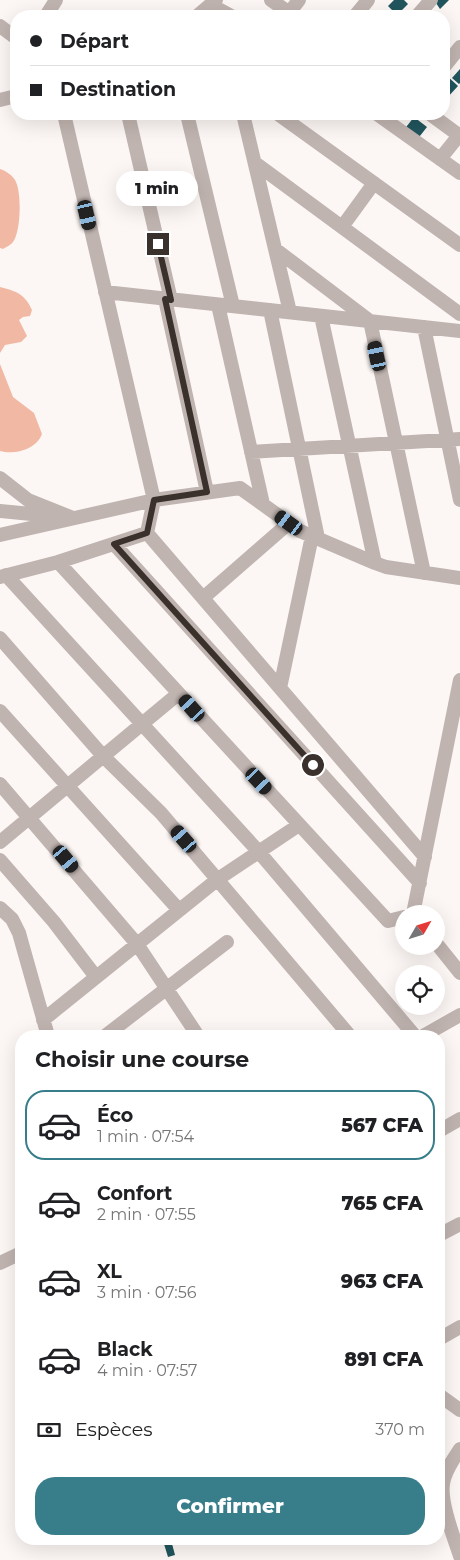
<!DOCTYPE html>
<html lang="fr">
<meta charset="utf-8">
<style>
body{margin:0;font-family:Montserrat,sans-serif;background:#f2f2f2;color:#202124;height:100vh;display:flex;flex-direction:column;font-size:19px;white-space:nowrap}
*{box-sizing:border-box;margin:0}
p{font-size:16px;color:#757577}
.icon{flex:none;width:28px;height:28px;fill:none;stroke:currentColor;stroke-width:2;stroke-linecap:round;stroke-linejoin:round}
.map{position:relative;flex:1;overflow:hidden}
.panel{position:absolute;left:15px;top:1030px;width:430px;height:515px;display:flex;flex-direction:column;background:#fff;border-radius:20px;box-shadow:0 5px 20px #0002}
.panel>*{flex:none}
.banner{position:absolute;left:10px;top:10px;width:440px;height:110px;border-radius:20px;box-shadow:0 5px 20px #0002;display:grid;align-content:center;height:110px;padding:0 20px;background:#fff}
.needle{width:32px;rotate:51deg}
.tools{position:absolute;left:395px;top:905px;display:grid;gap:10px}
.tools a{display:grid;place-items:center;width:50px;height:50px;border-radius:50%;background:#fff;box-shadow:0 5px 20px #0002;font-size:25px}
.end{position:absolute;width:22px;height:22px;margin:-11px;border:6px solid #3a302c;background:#fff;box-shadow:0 0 0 2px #fff}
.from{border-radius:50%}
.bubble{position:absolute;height:35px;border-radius:18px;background:#fff;box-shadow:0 5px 20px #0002;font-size:16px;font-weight:800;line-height:35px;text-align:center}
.car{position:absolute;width:15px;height:30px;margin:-15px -8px;border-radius:6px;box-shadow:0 0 4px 1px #0007;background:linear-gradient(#222 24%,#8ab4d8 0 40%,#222 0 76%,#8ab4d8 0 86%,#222 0)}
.banner b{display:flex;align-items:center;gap:18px;height:48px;font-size:19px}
.banner b+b{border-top:1px solid #e0e0e0}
.banner i{width:12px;height:12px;background:#202124}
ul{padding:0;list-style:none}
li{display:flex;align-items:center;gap:15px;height:70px;margin:0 10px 8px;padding:0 10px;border:2px solid transparent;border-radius:20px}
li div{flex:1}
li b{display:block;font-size:19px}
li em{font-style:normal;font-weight:800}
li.active{border-color:#387e8a}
li>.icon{width:45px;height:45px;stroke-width:1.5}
h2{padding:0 20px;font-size:22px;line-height:60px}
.pay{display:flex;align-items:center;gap:12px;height:55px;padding:0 20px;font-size:19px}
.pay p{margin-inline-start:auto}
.action{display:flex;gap:10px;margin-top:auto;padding:10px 20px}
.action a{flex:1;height:58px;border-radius:20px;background:#387e8a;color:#fff;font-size:20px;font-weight:800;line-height:58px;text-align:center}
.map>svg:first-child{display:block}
</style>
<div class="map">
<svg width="460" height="1560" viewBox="0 0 460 1560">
<rect width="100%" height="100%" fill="#fcf7f5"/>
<path fill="#f1b9a4" d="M0 169C6 171 12 175 15 180 22 191 21 232 13 242 11 245 6 247 3 249L0 248Z
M0 287C16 291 25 294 32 310L30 316 23 317 19 320 27 336 21 342 5 345 0 353Z
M0 364 13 397 34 413 42 434C36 450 14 455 0 451Z"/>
<path fill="#21555d" d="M394 0H404L408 4 397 15 388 6Z
M434 0H449L440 9Z
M460 69V83L459 84 452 78Z
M446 75 458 86 446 99 444 97Z
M414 117 427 127 416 141 403 131Z
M171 1540 175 1555 168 1557 164 1544Z"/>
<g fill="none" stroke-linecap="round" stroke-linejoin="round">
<path stroke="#c0b4b0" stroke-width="14" d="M271 0 294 16
M211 5 231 16
M289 13 299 0
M46 16 56 0
M197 16 216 0
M355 16 368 0
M417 16 431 0
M0 26 16 38
M444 67 460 47
M0 100 16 96
M64 114 154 500 147 533 425 857
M128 114 171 300
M187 114 233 306
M243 114 290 312
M278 114 460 245
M377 114 460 173
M430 114 460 136
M440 159 460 134
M255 163 460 314
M342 227 374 183
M275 249 370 321 424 573
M105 292 460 331
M165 299 207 492
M218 305 263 504
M270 310 318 538
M321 316 375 563
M424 327 460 500
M251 452 460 439
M0 478 28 500 73 518 0 511
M0 535 154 500 240 488 300 531 375 563 386 567 460 578
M114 544 420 883
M58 562 388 921 404 917
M6 575 259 852 415 1036
M0 577 58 562 147 533
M203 598 289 523
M0 638 103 756 161 813 350 1036
M280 688 312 536
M0 711 179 910
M0 784 137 944 198 1036
M0 842 178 694
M0 860 54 922 96 977
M0 908 12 919 19 933 48 1036
M413 914 460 680
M436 943 460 973
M43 1020 218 879 299 825
M105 1036 227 942
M423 1036 460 1015
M439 1131 460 1119
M439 1235 460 1224
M0 1263 21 1253
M439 1339 460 1327
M439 1395 460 1410
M460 1449C453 1460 444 1472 443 1484 440 1502 454 1538 460 1556"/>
</g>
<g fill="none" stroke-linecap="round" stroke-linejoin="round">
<path stroke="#3a302c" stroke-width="6" d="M158 244 171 300 165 299 207 492 154 500 147 533 114 544 313 765"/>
</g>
</svg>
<div class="tools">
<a><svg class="needle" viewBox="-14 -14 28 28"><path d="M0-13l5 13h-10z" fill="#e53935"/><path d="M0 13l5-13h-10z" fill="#757577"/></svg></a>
<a><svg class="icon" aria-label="locate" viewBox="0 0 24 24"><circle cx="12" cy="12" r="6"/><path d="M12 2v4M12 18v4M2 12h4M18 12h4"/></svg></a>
</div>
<i class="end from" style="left:313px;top:765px"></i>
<i class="end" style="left:158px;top:244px"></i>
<div class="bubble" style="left:116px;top:171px;width:82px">1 min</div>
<i class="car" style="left:87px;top:215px;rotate:167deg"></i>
<i class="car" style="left:377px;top:356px;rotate:348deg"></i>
<i class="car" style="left:289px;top:523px;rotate:306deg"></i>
<i class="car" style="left:192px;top:708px;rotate:318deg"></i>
<i class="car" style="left:259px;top:781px;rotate:137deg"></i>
<i class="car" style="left:184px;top:839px;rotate:319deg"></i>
<i class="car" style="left:66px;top:859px;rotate:140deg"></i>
<div class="banner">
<b><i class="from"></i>Départ</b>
<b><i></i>Destination</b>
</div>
<section class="panel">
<h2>Choisir une course</h2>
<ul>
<li class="active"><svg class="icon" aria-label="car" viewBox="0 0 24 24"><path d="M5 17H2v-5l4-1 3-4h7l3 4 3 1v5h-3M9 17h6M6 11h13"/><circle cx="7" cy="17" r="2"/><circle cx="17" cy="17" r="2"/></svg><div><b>Éco</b><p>1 min · 07:54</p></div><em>567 CFA</em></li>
<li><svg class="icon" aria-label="car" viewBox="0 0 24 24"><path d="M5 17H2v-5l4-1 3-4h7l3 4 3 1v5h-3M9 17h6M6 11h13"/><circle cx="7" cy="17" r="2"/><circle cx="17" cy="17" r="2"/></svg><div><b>Confort</b><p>2 min · 07:55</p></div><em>765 CFA</em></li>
<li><svg class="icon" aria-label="car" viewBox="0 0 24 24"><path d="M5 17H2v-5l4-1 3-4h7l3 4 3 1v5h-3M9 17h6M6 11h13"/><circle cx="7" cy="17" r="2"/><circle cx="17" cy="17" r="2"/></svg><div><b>XL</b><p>3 min · 07:56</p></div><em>963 CFA</em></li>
<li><svg class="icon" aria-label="car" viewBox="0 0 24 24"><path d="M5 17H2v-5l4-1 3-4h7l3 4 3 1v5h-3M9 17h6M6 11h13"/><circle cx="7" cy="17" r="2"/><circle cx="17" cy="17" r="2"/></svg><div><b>Black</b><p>4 min · 07:57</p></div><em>891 CFA</em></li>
</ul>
<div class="pay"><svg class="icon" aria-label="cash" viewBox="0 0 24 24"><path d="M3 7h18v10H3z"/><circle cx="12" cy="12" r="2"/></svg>Espèces<p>370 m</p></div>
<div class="action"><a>Confirmer</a></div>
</section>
</div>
